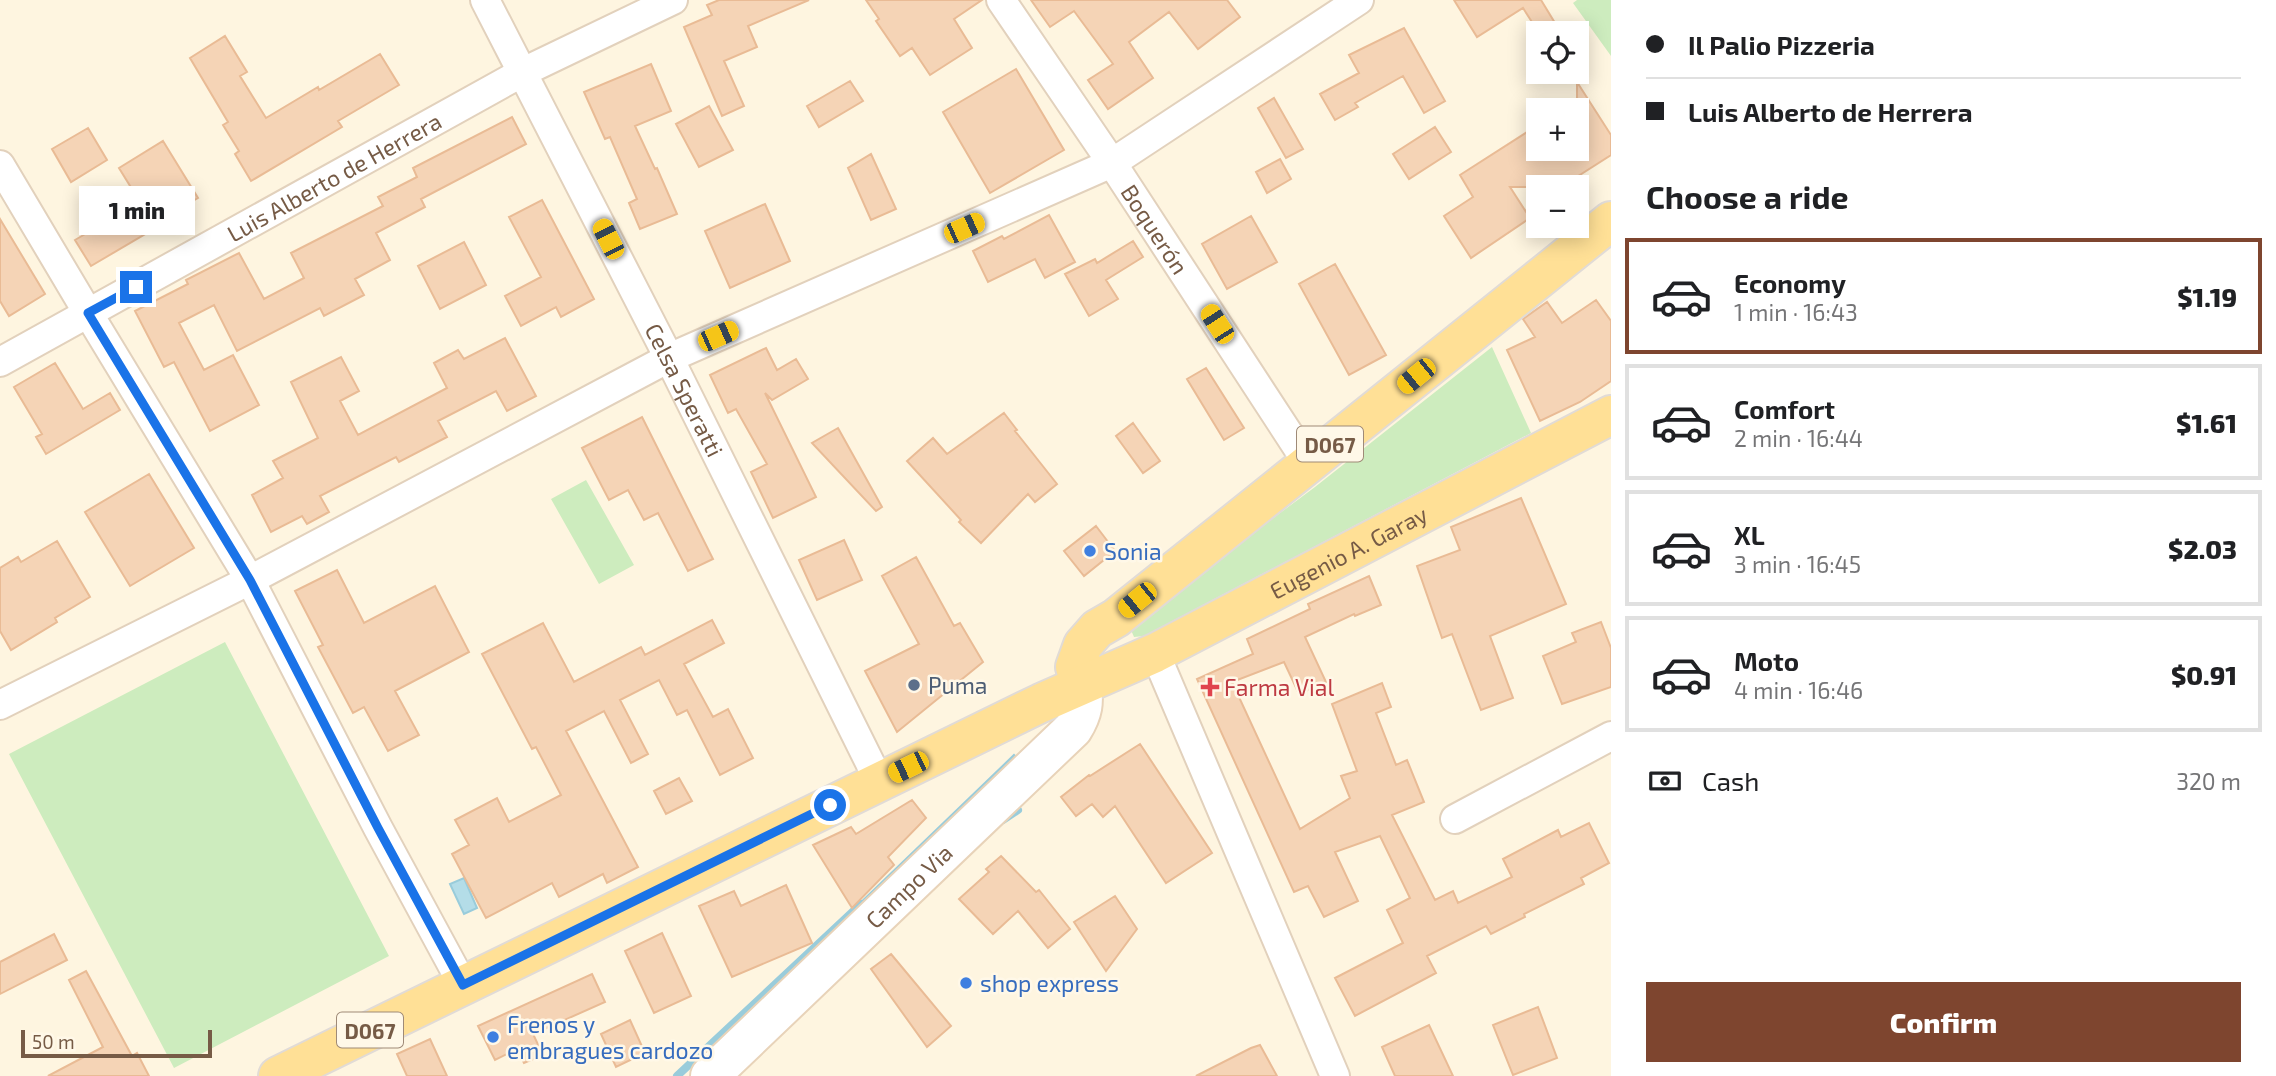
<!DOCTYPE html>
<meta charset="utf-8">
<style>
body{margin:0;font-family:"Exo 2",sans-serif;background:#f6f6f6;color:#202124;height:100vh;display:flex;flex-direction:column;font-size:26px;white-space:nowrap}
*{box-sizing:border-box;margin:0}
p{font-size:23px;color:#757577}
.icon{flex:none;width:38px;height:38px;fill:none;stroke:currentColor;stroke-width:2;stroke-linecap:round;stroke-linejoin:round}
.map{position:relative;flex:1;overflow:hidden}
.side{display:flex;flex-direction:column;background:#fff;width:665px}
.side>*{flex:none}
.banner{display:grid;align-content:center;height:154px;padding:0 35px;background:#fff}
.buttons{position:absolute;left:1526px;top:21px;display:grid;gap:14px}
.buttons a{display:grid;place-items:center;width:63px;height:63px;border-radius:0px;background:#fff;box-shadow:0 4px 18px #0003;font-size:35px}
.scale{position:absolute;left:21px;bottom:18px;width:191px;box-sizing:border-box;padding-left:7px;border:4px solid #765b46;border-top:0;font-size:19px;line-height:24px;white-space:nowrap;color:#765b46;-webkit-text-stroke:5px #fff8e8;paint-order:stroke}
.end{position:absolute;width:32px;height:32px;margin:-16px;border:9px solid #1a73e8;background:#fff;box-shadow:0 0 0 4px #fff}
.from{border-radius:50%}
.bubble{position:absolute;height:49px;border-radius:0px;background:#fff;box-shadow:0 4px 18px #0003;font-size:23px;font-weight:800;line-height:49px;text-align:center}
.car{position:absolute;width:21px;height:42px;margin:-21px -10px;border-radius:9px;box-shadow:0 0 5px 2px #0007;background:linear-gradient(#f5c518 24%,#345 0 40%,#f5c518 0 76%,#345 0 86%,#f5c518 0)}
.banner b{display:flex;align-items:center;gap:24px;height:66px;font-size:26px}
.banner b+b{border-top:2px solid #e0e0e0}
.banner i{width:18px;height:18px;background:#202124}
ul{padding:0;list-style:none}
li{display:flex;align-items:center;gap:21px;height:116px;margin:0 14px 10px;padding:0 21px;border:4px solid #e0e0e0;border-radius:0px}
li div{flex:1}
li b{display:block;font-size:26px}
li em{font-style:normal;font-weight:800}
li.on{border-color:#7e452f}
li>.icon{width:63px;height:63px;stroke-width:1.5}
h2{padding:0 35px;font-size:32px;line-height:84px}
.pay{display:flex;align-items:center;gap:18px;height:77px;padding:0 35px;font-size:26px}
.pay p{margin-inline-start:auto}
.primary-button{display:flex;gap:14px;margin-top:auto;padding:14px 35px}
.primary-button a{flex:1;height:80px;border-radius:0px;background:#7e452f;color:#fff;font-size:28px;font-weight:800;line-height:80px;text-align:center}
main{display:flex;flex:1;min-height:0}
.map>svg:first-child{display:block}
</style>
<main>
<div class="map">
<svg width="1611" height="1076" viewBox="0 0 1611 1076">
<rect width="100%" height="100%" fill="#fef5e0"/>
<path fill="#cdecbe" d="M1577 0H1611V56L1573 3Z
M1492 347 1531 433 1144 636 1134 637 1131 630 1134 622 1315 487Z
M586 480 634 565 599 584 551 499Z
M225 642 389 956 174 1068 9 754Z"/>
<path fill="#b4dde8" stroke="#99ccdb" stroke-width="2" d="M1014 755 1015 756 854 912 853 910Z
M464 878 477 908 464 914 450 884Z"/>
<g fill="none" stroke-linecap="round" stroke-linejoin="round">
<path stroke="#99ccdb" stroke-width="8" d="M1003 820 1018 810
M677 1076 861 904"/>
</g>
<path fill="#f5d4b6" stroke="#e9bb95" stroke-width="2" d="M719 0H809L748 26 757 47 724 61 744 106 722 116 684 27 712 15 707 5Z
M866 0H982L954 19 972 48 930 75 912 48 900 56 876 21 879 19Z
M1031 0H1227L1240 17 1198 49 1169 12 1129 42 1153 78 1108 109 1088 80 1113 64 1074 11 1050 27Z
M1454 0H1541L1555 23 1539 33 1523 8 1477 37Z
M1404 28 1445 101 1424 113 1403 76 1355 103 1358 107 1335 120 1320 94 1359 73 1349 55Z
M225 36 247 72 240 76 266 118 318 87 319 90 380 54 399 85 338 121 342 127 251 181 235 154 239 151 223 125 228 122 190 58Z
M651 64 671 111 635 126 655 169 657 168 677 214 640 229 629 203 637 199 610 137 605 139 584 92Z
M1016 69 1064 150 990 193 943 112Z
M850 81 863 101 819 127 807 106Z
M1577 82 1611 135V155L1572 180 1577 187H1510L1530 218 1471 258 1444 216 1473 197 1460 175 1538 125V149H1577Z
M1274 98 1303 149 1286 158 1258 108Z
M709 106 733 150 699 167 676 124Z
M512 117 526 144 421 199 425 207 376 233 390 260 355 279 364 295 324 316 320 308 237 351 214 305 179 323 204 370 233 355 259 405 210 431 174 362 164 367 135 311 188 284 186 280 239 253 264 299 304 278 291 253 383 206 378 197 417 177 413 168Z
M1435 127 1451 152 1409 179 1393 154Z
M88 128 107 160 71 182 52 149Z
M163 141 198 198 167 216 169 220 91 266 75 240 140 202 119 168Z
M871 154 896 209 871 220 848 168Z
M1280 159 1291 179 1267 193 1256 172Z
M542 200 594 299 561 317 556 307 521 326 505 296 541 277 509 217Z
M765 204 790 261 730 288 705 231Z
M1049 215 1075 262 1045 278 1035 259 988 282 973 251 1002 236 1004 239Z
M1251 216 1277 262 1227 289 1202 244Z
M0 219 45 294 9 316 0 301Z
M1133 241 1143 257 1106 280 1118 299 1089 316 1065 274 1095 259 1097 263Z
M464 242 486 285 440 309 418 266Z
M1335 264 1386 355 1349 375 1299 284Z
M1596 300 1611 321V381L1580 402 1540 421 1507 350 1535 337 1523 319 1547 302 1562 323Z
M505 338 536 396 507 411 496 391 438 421 447 437 399 462 396 457 320 496 329 512 307 524 302 516 271 532 252 495 283 478 273 461 318 438 291 382 341 357 359 391 340 401 358 435 447 388 434 363 458 350 464 359Z
M766 348 777 370 796 359 808 379 772 400 765 393 816 497 773 518 751 472 767 464 736 409 728 413 710 375Z
M55 363 83 409 110 393 120 410 46 454 36 437 42 434 14 387Z
M1206 368 1244 428 1224 440 1187 379Z
M1004 413 1017 430 1015 431 1057 484 1035 502 1028 494 981 543 959 522 961 520 907 461 933 438 947 454Z
M642 417 713 559 688 571 658 513 644 520 628 490 609 500 582 448Z
M1133 423 1160 461 1143 473 1116 436Z
M838 428 882 507 876 511 812 443Z
M149 474 194 548 130 586 85 512Z
M1521 498 1566 604 1490 636 1513 698 1481 710 1452 634 1442 638 1417 566 1460 550 1451 527Z
M1096 526 1115 551 1084 576 1064 551Z
M844 540 862 580 817 600 799 560Z
M57 541 90 597 55 618 57 622 11 650 0 631V568L18 557 21 562Z
M916 557 954 626 960 623 983 662 897 732 865 671 919 644 882 576Z
M337 570 364 623 435 586 469 652 395 691 419 735 388 751 364 707 353 713 318 647 323 645 295 591Z
M1369 576 1381 605 1355 616 1354 614 1305 637 1326 682 1299 694 1284 662 1232 682 1300 829 1350 798 1341 776 1357 771 1332 704 1382 683 1391 707 1376 713 1396 765 1407 760 1424 802 1392 815 1435 900 1453 891 1458 903 1512 877 1503 859 1558 830 1561 837 1589 823 1609 863 1581 878 1584 884 1524 914 1525 917 1491 934 1486 926 1427 956 1436 973 1355 1016 1335 978 1403 943 1387 910 1410 898 1380 836 1335 852 1358 901 1324 917 1308 886 1294 892 1197 679 1253 654 1247 639 1310 609 1308 604Z
M712 620 724 643 684 664 713 717 728 709 753 758 720 775 687 710 677 715 659 680 620 700 648 754 631 763 604 711 566 731 638 867 607 883 603 874 559 897 552 883 486 918 452 854 469 845 455 820 497 798 509 822 561 795 536 747 532 749 482 654 543 623 574 682 641 647 645 655Z
M1601 622 1611 648V687L1562 704 1543 656 1576 642 1572 633Z
M1140 744 1212 853 1166 883 1115 806 1103 817 1092 804 1076 816 1061 797 1089 775 1090 776Z
M679 778 692 801 666 814 654 791Z
M912 800 926 818 888 857 894 865 852 908 813 845 851 827 856 834Z
M1001 856 1036 892 1039 890 1070 929 1048 948 1018 911 993 934 959 899 989 872 986 869Z
M786 885 812 943 732 977 699 906 734 891 741 906Z
M1115 896 1137 929 1106 971 1074 922Z
M662 933 691 996 654 1013 625 951Z
M54 934 67 960 0 994V962Z
M891 954 951 1026 927 1047 871 969Z
M86 971 132 1056 137 1053 149 1076H48L103 1047 69 980Z
M592 974 605 1002 533 1034 543 1055 524 1063 517 1049 495 1060 478 1026Z
M1538 1007 1557 1058 1513 1075 1493 1025Z
M630 1020 645 1053 616 1067 601 1034Z
M1429 1025 1453 1076H1395L1382 1047Z
M430 1039 447 1076H407L397 1054Z
M1260 1045 1277 1076H1196L1251 1048Z"/>
<g fill="none" stroke-linecap="round" stroke-linejoin="round">
<defs>
<g id="street">
<path id="s1" d="M485 0 669 358 879 781"/>
<path id="s2" d="M1001 0 1112 163 1307 462"/>
<path d="M0 165 88 313 250 580 378 828 463 985"/>
<path id="s3" d="M0 362 523 72 673 0"/>
<path d="M1155 653 1335 1076"/>
<path d="M0 705 250 580 669 358 1112 163 1359 0"/>
<path d="M1455 819 1611 736"/>
</g>
<g id="secondary">
<path id="s4" d="M710 1076 1073 729C1083 713 1085 702 1081 683"/>
</g>
<g id="primary">
<path d="M1081 683 1075 667 1083 645 1097 629 1116 618 1611 221"/>
<path id="s5" d="M278 1076 1041 703 1155 653 1611 415"/>
</g>
</defs>
<use href="#street" stroke="#e2d1bc" stroke-width="32"/>
<use href="#secondary" stroke="#e8d3b9" stroke-width="42"/>
<use href="#primary" stroke="#e1dbd6" stroke-width="42"/>
<use href="#street" stroke="#fff" stroke-width="28"/>
<use href="#secondary" stroke="#fff" stroke-width="38"/>
<use href="#primary" stroke="#ffe096" stroke-width="38"/>
</g>
<g fill="none" stroke-linecap="round" stroke-linejoin="round">
<path stroke="#1a73e8" stroke-width="9" d="M136 287 88 313 250 580 378 828 463 985 830 805"/>
</g>
<g fill="#3f7fe0" stroke="#fff8e8" stroke-width="2.5">
<circle cx="1090" cy="551" r="7"/>
<circle cx="966" cy="983" r="7"/>
<circle cx="493" cy="1037" r="7"/>
</g>
<circle fill="#5c6f8a" stroke="#fff8e8" stroke-width="2.5" cx="914" cy="685" r="7"/>
<path fill="#e0444e" stroke="#fff8e8" stroke-width="2.5" d="M1206.5 676.5h7v7h7v7h-7v7h-7v-7h-7v-7h7z"/>
<g text-anchor="middle" dominant-baseline="central" stroke-width="5" stroke-linejoin="round" paint-order="stroke">
<g fill="#fff8e8" stroke="#9f8a77" stroke-width="2">
<rect x="1297" y="426.5" width="66" height="35" rx="5"/>
<rect x="337" y="1012.5" width="66" height="35" rx="5"/>
</g>
<g font-size="21" font-weight="bold" fill="#765b46">
<text x="1330" y="444">D067</text>
<text x="370" y="1030">D067</text>
</g>
<g font-size="23" fill="#765b46" stroke="#fff8e8">
<text stroke="none"><textPath href="#s3" startOffset="382">Luis Alberto de Herrera</textPath></text>
<text stroke="none"><textPath href="#s2" startOffset="276">Boquerón</textPath></text>
<text stroke="none"><textPath href="#s1" startOffset="438">Celsa Speratti</textPath></text>
<text stroke="none"><textPath href="#s5" startOffset="1192">Eugenio A. Garay</textPath></text>
<text stroke="none"><textPath href="#s4" startOffset="275">Campo Via</textPath></text>
</g>
<g font-size="23" fill="#366cbe" stroke="#fff8e8" text-anchor="start">
<text x="1104" y="551">Sonia</text>
<text x="980" y="983">shop express</text>
<text x="507" y="1024">Frenos y<tspan x="507" dy="26">embragues cardozo</tspan></text>
</g>
<g font-size="23" fill="#4e5e75" stroke="#fff8e8" text-anchor="start">
<text x="928" y="685">Puma</text>
</g>
<g font-size="23" fill="#be3a42" stroke="#fff8e8" text-anchor="start">
<text x="1224" y="687">Farma Vial</text>
</g>
</g>
</svg>
<div class="buttons">
<a><svg class="icon" aria-label="locate" viewBox="0 0 24 24"><circle cx="12" cy="12" r="6"/><path d="M12 2v4M12 18v4M2 12h4M18 12h4"/></svg></a>
<a>+</a>
<a>−</a>
</div>
<div class="scale">50 m</div>
<i class="end from" style="left:830px;top:805px"></i>
<i class="end" style="left:136px;top:287px"></i>
<div class="bubble" style="left:79px;top:186px;width:116px">1 min</div>
<i class="car" style="left:964px;top:228px;rotate:66deg"></i>
<i class="car" style="left:608px;top:239px;rotate:333deg"></i>
<i class="car" style="left:1217px;top:324px;rotate:327deg"></i>
<i class="car" style="left:718px;top:336px;rotate:66deg"></i>
<i class="car" style="left:1416px;top:376px;rotate:231deg"></i>
<i class="car" style="left:1137px;top:600px;rotate:231deg"></i>
<i class="car" style="left:908px;top:767px;rotate:244deg"></i>
</div>
<section class="side">
<div class="banner">
<b><i class="from"></i>Il Palio Pizzeria</b>
<b><i></i>Luis Alberto de Herrera</b>
</div>
<h2>Choose a ride</h2>
<ul>
<li class="on"><svg class="icon" aria-label="car" viewBox="0 0 24 24"><path d="M5 17H2v-5l4-1 3-4h7l3 4 3 1v5h-3M9 17h6M6 11h13"/><circle cx="7" cy="17" r="2"/><circle cx="17" cy="17" r="2"/></svg><div><b>Economy</b><p>1 min · 16:43</p></div><em>$1.19</em></li>
<li><svg class="icon" aria-label="car" viewBox="0 0 24 24"><path d="M5 17H2v-5l4-1 3-4h7l3 4 3 1v5h-3M9 17h6M6 11h13"/><circle cx="7" cy="17" r="2"/><circle cx="17" cy="17" r="2"/></svg><div><b>Comfort</b><p>2 min · 16:44</p></div><em>$1.61</em></li>
<li><svg class="icon" aria-label="car" viewBox="0 0 24 24"><path d="M5 17H2v-5l4-1 3-4h7l3 4 3 1v5h-3M9 17h6M6 11h13"/><circle cx="7" cy="17" r="2"/><circle cx="17" cy="17" r="2"/></svg><div><b>XL</b><p>3 min · 16:45</p></div><em>$2.03</em></li>
<li><svg class="icon" aria-label="car" viewBox="0 0 24 24"><path d="M5 17H2v-5l4-1 3-4h7l3 4 3 1v5h-3M9 17h6M6 11h13"/><circle cx="7" cy="17" r="2"/><circle cx="17" cy="17" r="2"/></svg><div><b>Moto</b><p>4 min · 16:46</p></div><em>$0.91</em></li>
</ul>
<div class="pay"><svg class="icon" aria-label="cash" viewBox="0 0 24 24"><path d="M3 7h18v10H3z"/><circle cx="12" cy="12" r="2"/></svg>Cash<p>320 m</p></div>
<div class="primary-button"><a>Confirm</a></div>
</section>
</main>
